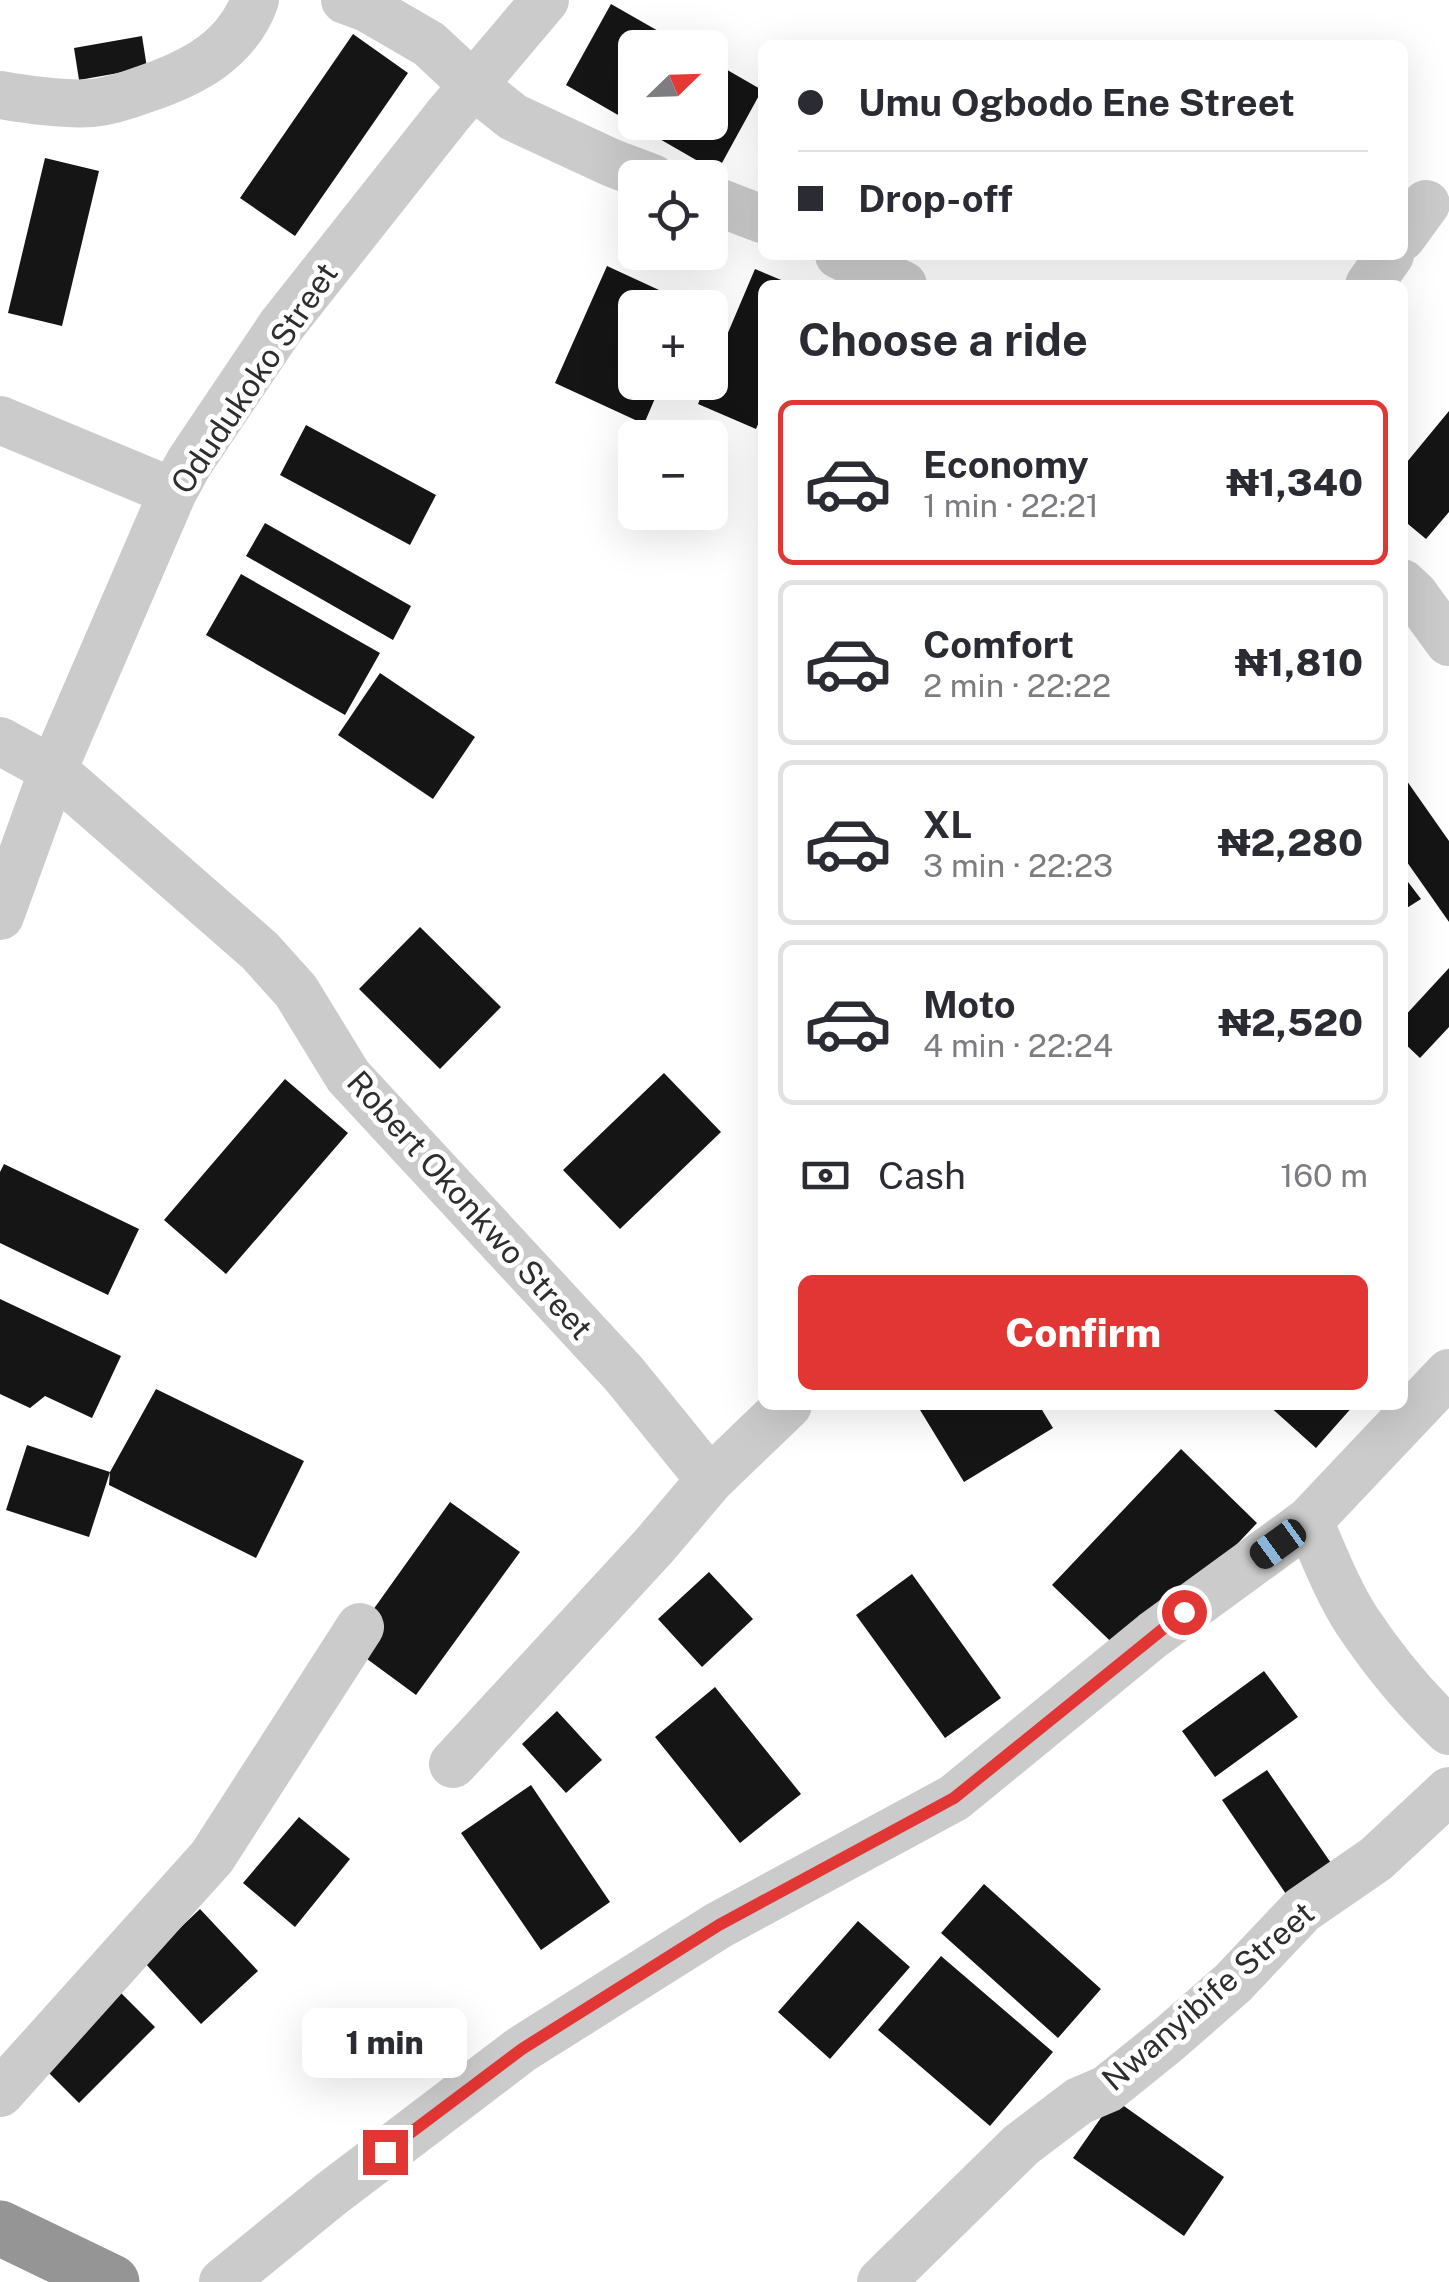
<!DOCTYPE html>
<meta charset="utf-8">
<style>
body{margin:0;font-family:"Public Sans",sans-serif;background:#f2f2f3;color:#2b2b33;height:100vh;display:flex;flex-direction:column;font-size:38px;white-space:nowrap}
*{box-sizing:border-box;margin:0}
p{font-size:32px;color:#7c7c81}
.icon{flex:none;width:55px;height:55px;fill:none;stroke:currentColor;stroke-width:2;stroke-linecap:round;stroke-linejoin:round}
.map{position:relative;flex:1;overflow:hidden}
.details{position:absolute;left:758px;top:280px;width:650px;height:1130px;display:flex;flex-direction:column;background:#fff;border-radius:15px;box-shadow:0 10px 40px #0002}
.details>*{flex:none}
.hud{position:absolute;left:758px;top:40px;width:650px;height:220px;border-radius:15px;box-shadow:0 10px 40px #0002;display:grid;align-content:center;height:220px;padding:0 40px;background:#fff}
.needle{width:65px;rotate:67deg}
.tools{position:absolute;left:618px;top:30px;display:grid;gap:20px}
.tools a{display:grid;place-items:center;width:110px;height:110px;border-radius:15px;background:#fff;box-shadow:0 10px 40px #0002;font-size:50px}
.end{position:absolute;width:45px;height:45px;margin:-22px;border:12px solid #e23634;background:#fff;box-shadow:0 0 0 5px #fff}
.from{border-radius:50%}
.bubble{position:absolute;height:70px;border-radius:15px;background:#fff;box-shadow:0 10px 40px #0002;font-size:32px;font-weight:800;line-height:70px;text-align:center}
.car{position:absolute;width:30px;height:60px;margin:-30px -15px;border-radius:12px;box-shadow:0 0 8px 2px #0007;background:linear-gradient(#222 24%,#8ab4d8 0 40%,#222 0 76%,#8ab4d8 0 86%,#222 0)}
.hud b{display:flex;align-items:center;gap:35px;height:95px;font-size:38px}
.hud b+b{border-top:2px solid #e1e1e2}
.hud i{width:25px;height:25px;background:#2b2b33}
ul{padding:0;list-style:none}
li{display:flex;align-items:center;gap:30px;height:165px;margin:0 20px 15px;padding:0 20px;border:5px solid #e1e1e2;border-radius:15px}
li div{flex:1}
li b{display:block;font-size:38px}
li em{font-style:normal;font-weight:800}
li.selected{border-color:#e23634}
li>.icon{width:90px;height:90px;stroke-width:1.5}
h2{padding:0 40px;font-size:45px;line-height:120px}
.pay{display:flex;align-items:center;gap:25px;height:110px;padding:0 40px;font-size:38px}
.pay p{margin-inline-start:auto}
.cta{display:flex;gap:20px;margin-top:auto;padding:20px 40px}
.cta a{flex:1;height:115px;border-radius:15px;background:#e23634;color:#fff;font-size:40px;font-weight:800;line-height:115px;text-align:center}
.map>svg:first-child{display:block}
</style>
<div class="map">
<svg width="1449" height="2282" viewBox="0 0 1449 2282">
<rect width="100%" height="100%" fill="#fff"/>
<path fill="#151515" d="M611 4 688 48H635V122H710V60L762 90 717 172 566 85Z
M353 34 408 73 295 236 240 198Z
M142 36 147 68 79 80 74 48Z
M45 158 99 171 62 326 8 313Z
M607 266 698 308H635V382H662L644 424 555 383Z
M755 269 793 285H762V415L756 429 698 404 707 382H710V375Z
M1449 411V512L1426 539 1402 519V468Z
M306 425 436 495 410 545 280 475Z
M265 523 411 606 393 640 246 556Z
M241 574 380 653 345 715 206 635Z
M380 673 475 737 433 799 338 735Z
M1402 774 1449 841V922L1402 855Z
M1402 874 1421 899 1402 911Z
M420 927 501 1007 440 1069 359 989Z
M1449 968V1027L1420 1058 1402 1041V1019Z
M664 1073 721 1132 620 1229 563 1170Z
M285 1079 348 1133 226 1274 164 1220Z
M4 1164 139 1229 108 1295 0 1243V1172Z
M0 1299 121 1356 92 1418 45 1396 30 1408 0 1394Z
M156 1389 304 1461 256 1558 109 1485 110 1472Z
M917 1405H1039L1053 1428 964 1482Z
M1268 1405H1354L1316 1448Z
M27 1445 110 1472 89 1537 6 1510Z
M1181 1449 1257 1523 1129 1659 1052 1585Z
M450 1502 520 1552 416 1695 348 1645Z
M709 1572 753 1619 702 1667 658 1619Z
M912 1574 1001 1698 945 1738 856 1615Z
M1264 1671 1298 1717 1215 1777 1182 1731Z
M715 1687 801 1794 740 1843 655 1737Z
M557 1711 602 1760 566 1793 522 1744Z
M1267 1770 1331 1863 1286 1894 1222 1800Z
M531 1785 610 1902 541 1950 461 1833Z
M299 1817 350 1859 295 1927 243 1883Z
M984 1884 1101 1989 1058 2038 941 1933Z
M200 1909 258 1971 201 2024 144 1962Z
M858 1921 910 1967 830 2059 778 2012Z
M941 1956 1053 2052 990 2126 878 2030Z
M105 1977 155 2027 79 2103 29 2053Z
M1114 2099 1224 2177 1184 2236 1073 2158Z"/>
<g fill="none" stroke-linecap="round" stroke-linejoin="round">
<path stroke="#cbcbcb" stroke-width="48" d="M345 0 367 8 429 44 474 86 513 117 612 163 652 178
M0 95C29 100 63 105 93 103 110 101 129 95 145 89 193 73 237 50 255 0
M710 199 762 219
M1402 237 1426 204
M839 255 903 285
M1369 285 1390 255
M0 420 173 492
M1402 583 1414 594 1449 642
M0 741 53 770 260 951 296 991 348 1076 624 1374 710 1480
M0 916 53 770 173 492 189 463 281 326 448 115 545 0
M1449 1373 1309 1521C1324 1555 1337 1590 1357 1621 1383 1660 1415 1699 1449 1731
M453 1764 654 1546 710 1480 788 1405
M0 2093 212 1857 360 1627
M223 2282 331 2194 522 2049 719 1925 954 1798 1153 1635 1309 1521
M881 2282 1021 2145 1079 2101 1107 2089 1169 2039 1233 1983 1302 1910 1376 1859 1449 1791"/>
<path stroke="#959595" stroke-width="55" d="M0 2228 112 2282"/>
</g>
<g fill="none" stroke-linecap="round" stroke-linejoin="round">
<path stroke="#e23634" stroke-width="12" d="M385 2152 522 2049 719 1925 954 1798 1184 1612"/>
</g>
<g text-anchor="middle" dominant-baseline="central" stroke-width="10" stroke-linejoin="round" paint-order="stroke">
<g font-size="32" fill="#2e2e2e" stroke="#fff">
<text transform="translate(254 378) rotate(-56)">Odudukoko Street</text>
<text transform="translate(470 1205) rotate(48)">Robert Okonkwo Street</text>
<text transform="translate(1208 1996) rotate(-41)">Nwanyibife Street</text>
</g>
</g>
</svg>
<div class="tools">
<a><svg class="needle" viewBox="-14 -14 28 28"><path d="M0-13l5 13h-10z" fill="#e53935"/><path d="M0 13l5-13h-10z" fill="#7c7c81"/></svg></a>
<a><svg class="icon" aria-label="locate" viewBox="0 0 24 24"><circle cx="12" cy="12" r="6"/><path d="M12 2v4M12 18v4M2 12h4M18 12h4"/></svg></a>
<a>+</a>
<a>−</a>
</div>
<i class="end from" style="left:1184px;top:1612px"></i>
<i class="end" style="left:385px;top:2152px"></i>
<div class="bubble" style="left:302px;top:2008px;width:165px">1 min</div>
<i class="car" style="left:1278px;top:1544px;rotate:234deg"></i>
<div class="hud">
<b><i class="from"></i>Umu Ogbodo Ene Street</b>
<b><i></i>Drop-off</b>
</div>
<section class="details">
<h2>Choose a ride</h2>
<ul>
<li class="selected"><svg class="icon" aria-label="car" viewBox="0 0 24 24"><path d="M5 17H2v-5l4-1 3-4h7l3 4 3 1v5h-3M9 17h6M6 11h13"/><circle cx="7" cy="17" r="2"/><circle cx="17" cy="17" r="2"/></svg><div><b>Economy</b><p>1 min · 22:21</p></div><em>₦1,340</em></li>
<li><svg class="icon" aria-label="car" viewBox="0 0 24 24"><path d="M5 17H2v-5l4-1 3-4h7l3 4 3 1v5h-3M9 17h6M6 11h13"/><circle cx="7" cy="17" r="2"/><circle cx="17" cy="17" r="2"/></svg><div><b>Comfort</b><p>2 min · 22:22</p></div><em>₦1,810</em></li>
<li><svg class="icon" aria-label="car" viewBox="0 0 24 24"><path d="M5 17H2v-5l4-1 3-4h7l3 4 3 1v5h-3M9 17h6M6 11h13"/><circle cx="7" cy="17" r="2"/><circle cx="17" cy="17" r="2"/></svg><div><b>XL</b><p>3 min · 22:23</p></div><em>₦2,280</em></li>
<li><svg class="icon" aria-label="car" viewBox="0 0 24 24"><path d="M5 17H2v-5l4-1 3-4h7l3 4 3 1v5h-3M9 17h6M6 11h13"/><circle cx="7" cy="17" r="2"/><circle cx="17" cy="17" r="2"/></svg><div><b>Moto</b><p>4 min · 22:24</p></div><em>₦2,520</em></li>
</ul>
<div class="pay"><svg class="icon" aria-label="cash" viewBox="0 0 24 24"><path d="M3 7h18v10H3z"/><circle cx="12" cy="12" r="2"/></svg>Cash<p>160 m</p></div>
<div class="cta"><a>Confirm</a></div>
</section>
</div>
